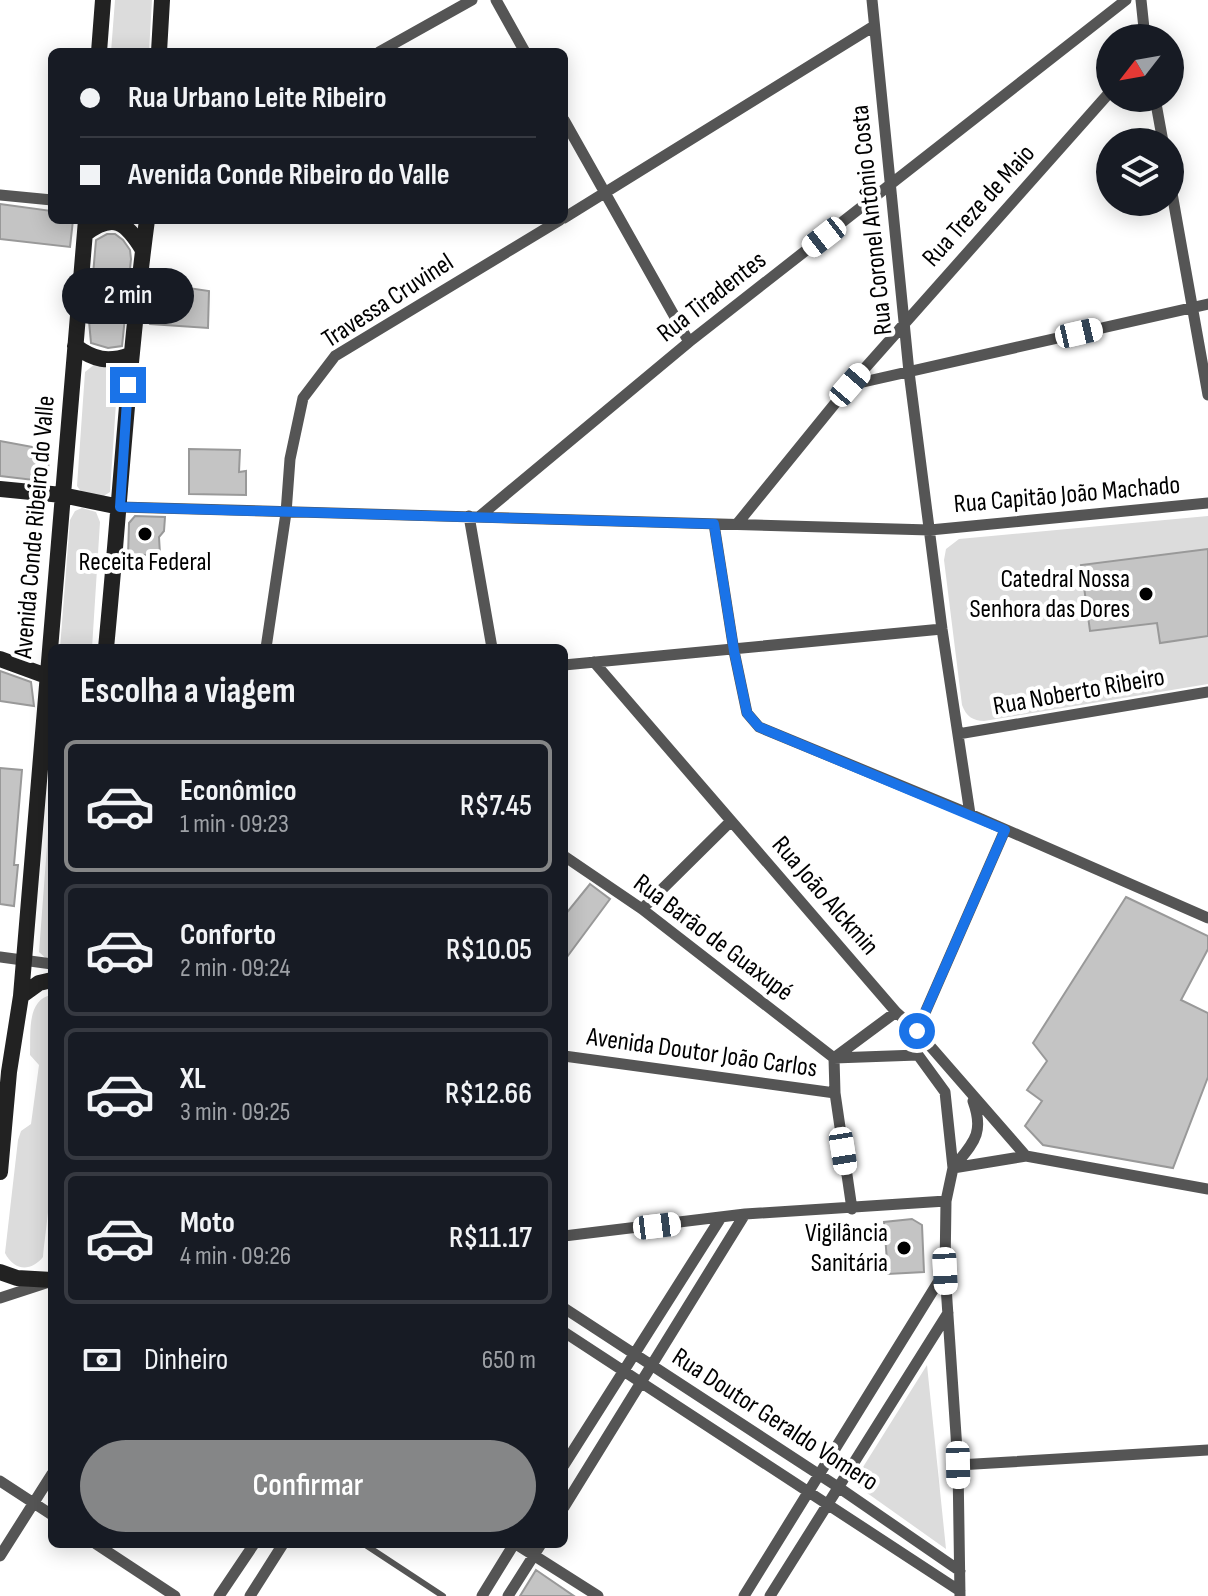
<!DOCTYPE html>
<html lang="pt">
<meta charset="utf-8">
<style>
body{margin:0;font-family:"Sofia Sans Condensed",sans-serif;background:#20242c;color:#f1f3f6;height:100vh;display:flex;flex-direction:column;font-size:30px;white-space:nowrap}
*{box-sizing:border-box;margin:0}
p{font-size:26px;color:#9ea1a6}
.icon{flex:none;width:44px;height:44px;fill:none;stroke:currentColor;stroke-width:2;stroke-linecap:round;stroke-linejoin:round}
.map{position:relative;flex:1;overflow:hidden}
.side{position:absolute;left:48px;top:644px;width:520px;height:904px;display:flex;flex-direction:column;background:#171b24;border-radius:12px;box-shadow:0 4px 20px #0003}
.side>*{flex:none}
.guide{position:absolute;left:48px;top:48px;width:520px;height:176px;border-radius:12px;box-shadow:0 4px 20px #0003;display:grid;align-content:center;height:176px;padding:0 32px;background:#171b24}
.needle{width:52px;rotate:239deg}
.tools{position:absolute;left:1096px;top:24px;display:grid;gap:16px}
.tools a{display:grid;place-items:center;width:88px;height:88px;border-radius:50%;background:#171b24;box-shadow:0 4px 20px #0003;font-size:40px}
.end{position:absolute;width:36px;height:36px;margin:-18px;border:10px solid #1a73e8;background:#fff;box-shadow:0 0 0 4px #fff}
.from{border-radius:50%}
.bubble{position:absolute;height:56px;border-radius:28px;background:#171b24;box-shadow:0 4px 20px #0003;font-size:26px;font-weight:600;line-height:56px;text-align:center}
.car{position:absolute;width:24px;height:48px;margin:-24px -12px;border-radius:10px;box-shadow:0 0 6px 2px #0007;background:linear-gradient(#fff 24%,#345 0 40%,#fff 0 76%,#345 0 86%,#fff 0)}
.guide b{display:flex;align-items:center;gap:28px;height:76px;font-size:30px}
.guide b+b{border-top:2px solid #363941}
.guide i{width:20px;height:20px;background:#f1f3f6}
ul{padding:0;list-style:none}
li{display:flex;align-items:center;gap:24px;height:132px;margin:0 16px 12px;padding:0 16px;border:4px solid #363941;border-radius:12px}
li div{flex:1}
li b{display:block;font-size:30px}
li em{font-style:normal;font-weight:600}
li.selected{border-color:#858687}
li>.icon{width:72px;height:72px;stroke-width:1.5}
h2{padding:0 32px;font-size:36px;line-height:96px}
.pay{display:flex;align-items:center;gap:20px;height:88px;padding:0 32px;font-size:30px}
.pay p{margin-inline-start:auto}
.cta{display:flex;gap:16px;margin-top:auto;padding:16px 32px}
.cta a{flex:1;height:92px;border-radius:48px;background:#858687;color:#fff;font-size:32px;font-weight:600;line-height:92px;text-align:center}
.map>svg:first-child{display:block}
</style>
<div class="map">
<svg width="1208" height="1596" viewBox="0 0 1208 1596">
<rect width="100%" height="100%" fill="#fff"/>
<path fill="#dcdcdc" d="M115 0H152L149 52H111Z
M95 364 111 366 118 373 110 492 102 497 83 494 77 486 85 372Z
M82 508 96 512 100 522 92 648H60L70 520 75 511Z
M1208 516V684L984 721C973 721 966 716 962 705L944 560 946 549 959 539Z
M52 780V964L39 952Z
M52 995V1098L48 1127C59 1142 45 1233 43 1257 31 1272 14 1271 5 1253L18 1140 21 1131 31 1124 39 1065 30 1055C31 1034 26 999 52 995Z
M927 1365 946 1549 853 1483Z"/>
<path fill="#c4c4c4" stroke="#999" stroke-width="2" d="M0 204 52 211V220H73L70 247 0 239Z
M107 234H115L123 240 130 250 131 259 122 346 108 348 91 343 89 321 96 240Z
M155 283 209 291 208 328 150 324 146 320 150 286Z
M0 441 49 450 48 475 42 481 0 476Z
M189 449 240 450 239 472 246 471V495L189 494Z
M135 516 165 517 164 531 159 537 160 554 128 556 129 523Z
M1208 549V636L1160 643 1157 623 1090 631 1081 565Z
M0 671 31 682 34 706 0 701Z
M0 768 22 770 14 865H18L14 906 0 904Z
M590 884 610 899 564 961V916Z
M1126 897 1208 936V949L1181 1000 1208 1013V1077L1173 1168 1043 1145 1025 1126 1042 1101 1027 1090 1047 1061 1033 1043Z
M912 1219 922 1225 924 1272 888 1274 884 1222Z
M536 1570 574 1596H520Z"/>
<g fill="none" stroke-linecap="round" stroke-linejoin="round">
<path stroke="#555" stroke-width="6" d="M364 1544 443 1596"/>
<path stroke="#555" stroke-width="11" d="M496 0 525 52
M872 0 909 372 942 629 970 814
M1141 0 1145 38
M379 52 472 0
M1155 98 1163 142
M564 120 689 342
M1170 182 1208 395
M0 195 52 200
M564 218 874 26
M850 385 1208 304
M120 507 930 530 1208 503
M469 516 492 648
M480 516 689 342 1126 0
M714 524 734 651 747 713 759 727 970 814 1208 918
M737 524 850 385 1110 92
M266 648 286 513 290 459 303 398 335 356 560 220
M594 662 896 1012 917 1031 1026 1156
M564 665 942 629
M958 734 1208 692
M564 856 642 909 834 1058
M642 909 731 821
M0 957 52 964
M917 1031 1005 830
M564 1056 835 1093
M834 1058 918 1055 945 1092 953 1168 946 1201 945 1271 958 1465 960 1596
M834 1058 835 1093 852 1209
M834 1058 896 1012
M953 1168 1026 1156 1208 1189
M953 1168C973 1143 985 1134 973 1101
M564 1236 745 1214 946 1201
M0 1298 49 1282
M564 1308 838 1487 960 1571
M564 1332 960 1591
M564 1465 720 1219
M958 1465 1208 1450
M0 1481 52 1515
M564 1507 745 1214
M96 1544 175 1596
M516 1544 598 1596
M0 1556 52 1474
M219 1596 254 1544
M250 1596 283 1544
M482 1596 514 1544
M508 1596 541 1544
M744 1596 945 1271
M770 1596 948 1313"/>
<path stroke="#222" stroke-width="16" d="M99 52 103 0
M159 52 162 0
M85 234C114 212 126 222 143 250
M75 346C94 360 108 363 130 355
M0 489 62 495 120 507
M106 648C120 505 128 362 147 220
M0 659 52 678
M21 996 39 983 52 980
M0 1172 9 1072 21 996 86 220
M0 1272 17 1278 52 1280"/>
</g>
<g fill="none" stroke-linecap="round" stroke-linejoin="round">
<path stroke="#1a73e8" stroke-width="10" d="M128 385 120 507 714 524 734 651 747 713 759 727 1005 830 917 1031"/>
</g>
<g fill="#000" stroke="#fff" stroke-width="3">
<circle cx="145" cy="534" r="8"/>
<circle cx="1146" cy="594" r="8"/>
<circle cx="904" cy="1248" r="8"/>
</g>
<g text-anchor="middle" dominant-baseline="central" stroke-width="8" stroke-linejoin="round" paint-order="stroke">
<g font-size="26" fill="#000" stroke="#fff">
<text transform="translate(979 206) rotate(-48)">Rua Treze de Maio</text>
<text transform="translate(872 220) rotate(-96)">Rua Coronel Antônio Costa</text>
<text transform="translate(712 297) rotate(-38)">Rua Tiradentes</text>
<text transform="translate(388 301) rotate(-33)">Travessa Cruvinel</text>
<text transform="translate(1067 495) rotate(-5)">Rua Capitão João Machado</text>
<text transform="translate(35 527) rotate(-85)">Avenida Conde Ribeiro do Valle</text>
<text transform="translate(1079 692) rotate(-10)">Rua Noberto Ribeiro</text>
<text transform="translate(825 896) rotate(49)">Rua João Alckmin</text>
<text transform="translate(713 938) rotate(37)">Rua Barão de Guaxupé</text>
<text transform="translate(702 1053) rotate(8)">Avenida Doutor João Carlos</text>
<text transform="translate(775 1420) rotate(33)">Rua Doutor Geraldo Vomero</text>
</g>
<g font-size="26" fill="#000" stroke="#fff" text-anchor="end">
<text x="145" y="562" text-anchor="middle">Receita Federal</text>
<text x="1130" y="579">Catedral Nossa<tspan x="1130" dy="30">Senhora das Dores</tspan></text>
<text x="888" y="1233">Vigilância<tspan x="888" dy="30">Sanitária</tspan></text>
</g>
</g>
</svg>
<div class="tools">
<a><svg class="needle" viewBox="-14 -14 28 28"><path d="M0-13l5 13h-10z" fill="#e53935"/><path d="M0 13l5-13h-10z" fill="#9ea1a6"/></svg></a>
<a><svg class="icon" aria-label="layers" viewBox="0 0 24 24"><path d="M12 4l9 5-9 5-9-5zM3 14l9 5 9-5"/></svg></a>
</div>
<i class="end from" style="left:917px;top:1031px"></i>
<i class="end" style="left:128px;top:385px"></i>
<div class="bubble" style="left:62px;top:268px;width:132px">2 min</div>
<i class="car" style="left:824px;top:237px;rotate:232deg"></i>
<i class="car" style="left:1079px;top:333px;rotate:77deg"></i>
<i class="car" style="left:850px;top:385px;rotate:41deg"></i>
<i class="car" style="left:843px;top:1151px;rotate:171deg"></i>
<i class="car" style="left:657px;top:1226px;rotate:83deg"></i>
<i class="car" style="left:945px;top:1271px;rotate:177deg"></i>
<i class="car" style="left:958px;top:1465px;rotate:179deg"></i>
<div class="guide">
<b><i class="from"></i>Rua Urbano Leite Ribeiro</b>
<b><i></i>Avenida Conde Ribeiro do Valle</b>
</div>
<section class="side">
<h2>Escolha a viagem</h2>
<ul>
<li class="selected"><svg class="icon" aria-label="car" viewBox="0 0 24 24"><path d="M5 17H2v-5l4-1 3-4h7l3 4 3 1v5h-3M9 17h6M6 11h13"/><circle cx="7" cy="17" r="2"/><circle cx="17" cy="17" r="2"/></svg><div><b>Econômico</b><p>1 min · 09:23</p></div><em>R$7.45</em></li>
<li><svg class="icon" aria-label="car" viewBox="0 0 24 24"><path d="M5 17H2v-5l4-1 3-4h7l3 4 3 1v5h-3M9 17h6M6 11h13"/><circle cx="7" cy="17" r="2"/><circle cx="17" cy="17" r="2"/></svg><div><b>Conforto</b><p>2 min · 09:24</p></div><em>R$10.05</em></li>
<li><svg class="icon" aria-label="car" viewBox="0 0 24 24"><path d="M5 17H2v-5l4-1 3-4h7l3 4 3 1v5h-3M9 17h6M6 11h13"/><circle cx="7" cy="17" r="2"/><circle cx="17" cy="17" r="2"/></svg><div><b>XL</b><p>3 min · 09:25</p></div><em>R$12.66</em></li>
<li><svg class="icon" aria-label="car" viewBox="0 0 24 24"><path d="M5 17H2v-5l4-1 3-4h7l3 4 3 1v5h-3M9 17h6M6 11h13"/><circle cx="7" cy="17" r="2"/><circle cx="17" cy="17" r="2"/></svg><div><b>Moto</b><p>4 min · 09:26</p></div><em>R$11.17</em></li>
</ul>
<div class="pay"><svg class="icon" aria-label="cash" viewBox="0 0 24 24"><path d="M3 7h18v10H3z"/><circle cx="12" cy="12" r="2"/></svg>Dinheiro<p>650 m</p></div>
<div class="cta"><a>Confirmar</a></div>
</section>
</div>
